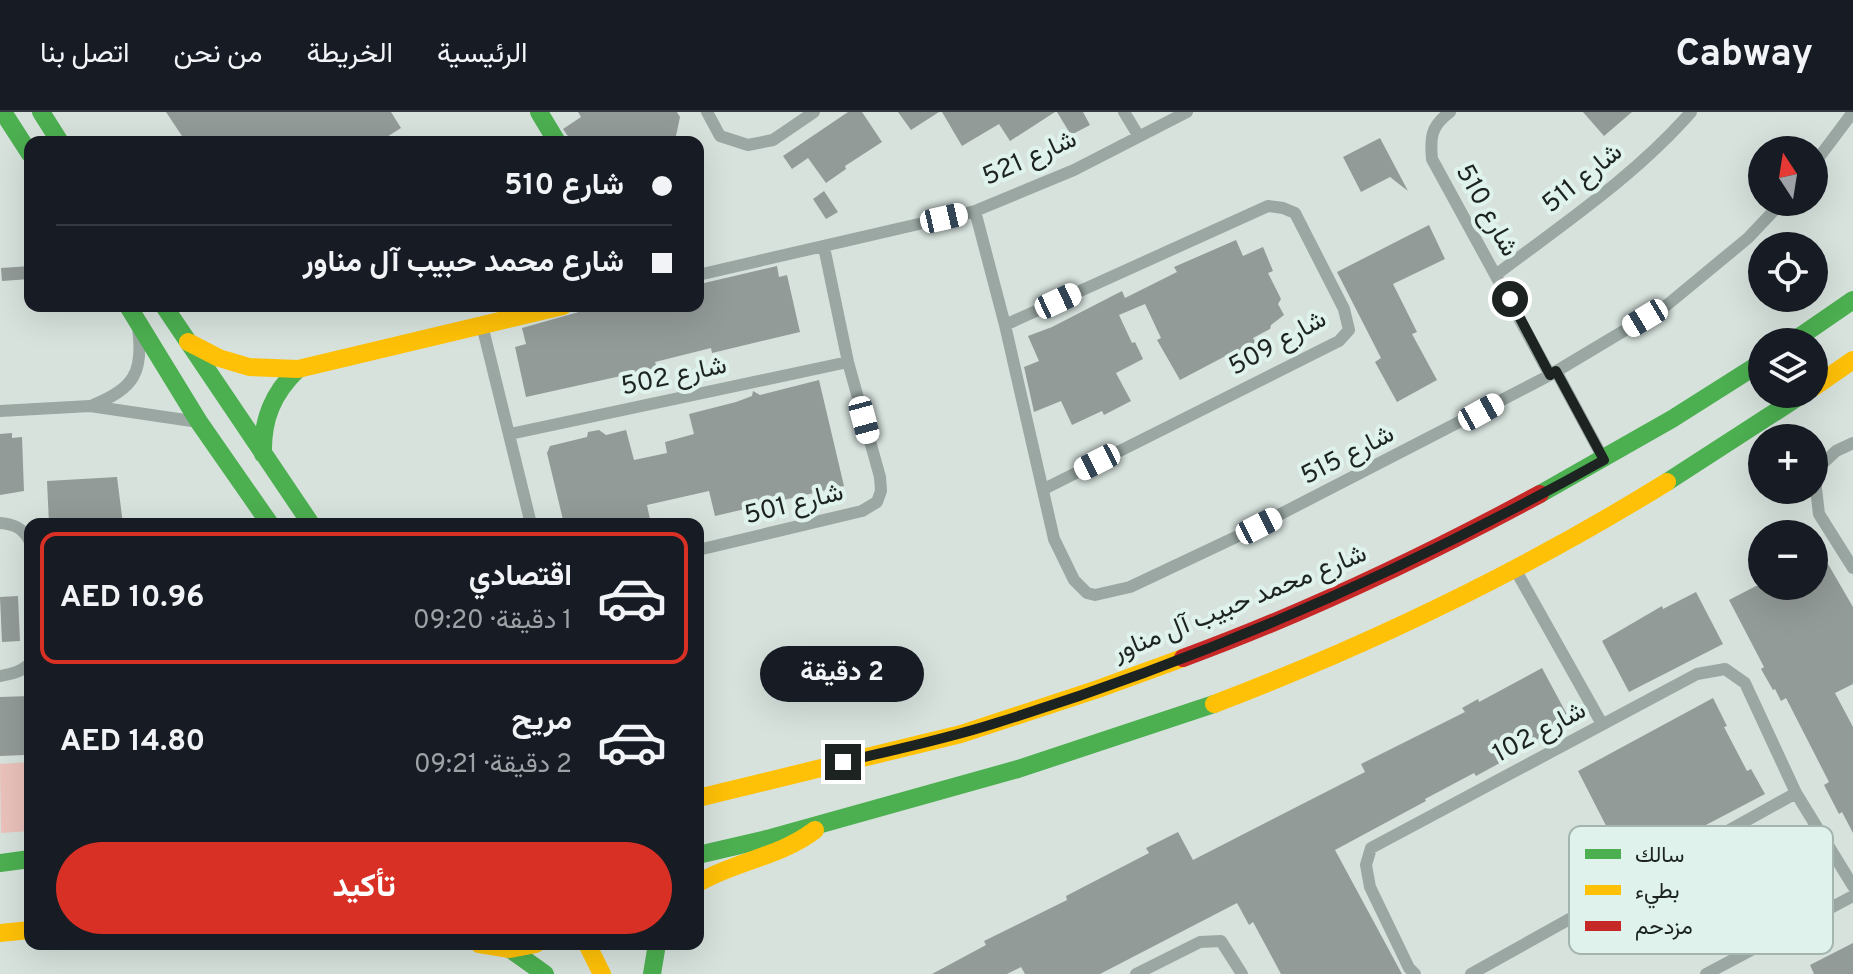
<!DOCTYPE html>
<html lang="ar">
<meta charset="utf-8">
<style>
body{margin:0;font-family:Overpass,Vazirmatn,sans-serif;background:#20242c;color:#f1f3f6;direction:rtl;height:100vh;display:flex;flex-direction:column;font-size:30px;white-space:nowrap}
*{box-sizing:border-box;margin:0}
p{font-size:26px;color:#9ea1a6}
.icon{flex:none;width:44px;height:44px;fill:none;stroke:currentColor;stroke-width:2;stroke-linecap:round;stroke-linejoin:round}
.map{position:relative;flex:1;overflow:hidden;direction:ltr}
.drawer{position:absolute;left:24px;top:406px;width:680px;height:432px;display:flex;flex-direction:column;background:#171b24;border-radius:16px;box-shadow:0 8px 32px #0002;direction:rtl}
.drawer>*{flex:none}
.banner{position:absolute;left:24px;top:24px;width:680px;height:176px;border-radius:16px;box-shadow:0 8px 32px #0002;direction:rtl;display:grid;align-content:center;height:176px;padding:0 32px;background:#171b24}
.needle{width:52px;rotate:348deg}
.controls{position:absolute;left:1748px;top:24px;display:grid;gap:16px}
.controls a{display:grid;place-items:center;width:80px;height:80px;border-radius:50%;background:#171b24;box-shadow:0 8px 32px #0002;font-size:40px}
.end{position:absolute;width:36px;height:36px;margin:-18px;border:10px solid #1c2321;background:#fff;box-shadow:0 0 0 4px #fff}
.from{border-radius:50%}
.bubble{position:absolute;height:56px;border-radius:28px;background:#171b24;box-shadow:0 8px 32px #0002;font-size:26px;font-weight:700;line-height:56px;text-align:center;direction:rtl}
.car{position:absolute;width:24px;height:48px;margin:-24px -12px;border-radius:10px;box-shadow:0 0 6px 2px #0007;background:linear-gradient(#fff 24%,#345 0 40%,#fff 0 76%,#345 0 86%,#fff 0)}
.banner b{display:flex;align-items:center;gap:28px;height:76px;font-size:30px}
.banner b+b{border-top:2px solid #363941}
.banner i{width:20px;height:20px;background:#f1f3f6}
ul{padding:14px 0 0;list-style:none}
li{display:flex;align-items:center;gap:24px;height:132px;margin:0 16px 12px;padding:0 16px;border:4px solid transparent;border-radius:16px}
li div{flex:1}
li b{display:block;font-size:30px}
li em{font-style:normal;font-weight:700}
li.active{border-color:#d93025}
li>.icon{width:72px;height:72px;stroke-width:1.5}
.button{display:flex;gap:16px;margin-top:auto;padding:16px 32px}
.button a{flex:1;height:92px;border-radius:48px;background:#d93025;color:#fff;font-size:32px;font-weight:700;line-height:92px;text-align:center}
header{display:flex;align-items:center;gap:48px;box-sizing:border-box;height:112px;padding:0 40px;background:#171b24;border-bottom:2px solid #363941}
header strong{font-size:38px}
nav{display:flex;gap:44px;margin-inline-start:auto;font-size:28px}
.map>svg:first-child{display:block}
</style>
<header>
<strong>Cabway</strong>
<nav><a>الرئيسية</a><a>الخريطة</a><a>من نحن</a><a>اتصل بنا</a></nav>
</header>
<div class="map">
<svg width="1853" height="862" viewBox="0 0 1853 862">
<rect width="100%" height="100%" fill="#d7e2dd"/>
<path fill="#eac2bb" d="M30 650V719L1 721 0 652Z"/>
<path fill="#939b98" d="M166 0H391L401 16 379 30H186Z
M578 0H677L680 5 676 24 668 30H572L563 17 581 5Z
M848 0H862L882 30 845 54 846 57 826 71 808 46 792 57 783 44Z
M898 0H939L911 18Z
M942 0H1055L1010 29 999 12 962 34Z
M1057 0H1083L1090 13 1071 23Z
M1583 0H1632L1604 24Z
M1380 26 1408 79 1390 65 1361 80 1343 45Z
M824 79 838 100 826 107 813 87Z
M1429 113 1445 147 1393 172 1417 220 1412 222 1437 268 1397 290 1375 250 1381 246 1337 160Z
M1236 128 1243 144 1263 135 1273 159 1268 161 1281 187 1278 192 1284 203 1271 213 1270 217 1253 226 1258 235 1239 245 1235 239 1180 268 1157 228 1161 226 1145 192 1119 203 1132 231 1135 230 1143 247 1116 261 1131 289 1104 303 1102 299 1072 313 1061 289 1034 300 1024 255 1039 249 1028 224 1052 215 1122 179 1125 186 1177 160 1174 155Z
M30 154V167L2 169 1 156Z
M777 154 779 165 787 163 800 220 712 241 711 236 655 250 657 256 526 285 515 235 526 232 522 216 600 194H701L700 172Z
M819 268 844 374 715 404 709 379 647 393 651 412H564L547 341 550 334 587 325 588 320 599 318 606 323 626 318 634 348 667 341 665 330 694 322 689 302 736 290 752 284 753 279 760 283Z
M12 321V326L22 325 24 379 0 383V322Z
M117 365 123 412H49L47 369Z
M1814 428 1853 495V572L1835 581 1853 615V721L1842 700 1839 702 1824 673 1829 670 1786 586 1781 589 1775 577 1773 578 1761 557 1764 555 1729 488 1756 474H1814Z
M1696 480 1723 532 1629 580 1602 529 1662 494 1663 497Z
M18 484 20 529 2 530 0 485Z
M1542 556 1571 610 1507 643 1509 646 1476 664 1474 661 1425 687 1426 689 1335 738 1402 862H1281L1253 810 1249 813 1237 791 1100 862H1025L1021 855 1007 862H932L986 833 984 829 1067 788 1066 784 1149 741 1146 736 1178 720 1193 748 1365 660 1361 652 1465 600 1462 596 1478 587 1479 590Z
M30 584V636H25V643L0 644V585Z
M1713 586 1727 614 1724 615 1747 659 1751 657 1765 682 1643 746 1634 730 1619 739 1578 659Z
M1853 831V862H1814L1810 853Z"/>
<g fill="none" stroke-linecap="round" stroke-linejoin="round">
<path stroke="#9aa7a2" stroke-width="12" d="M707 0 720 24 748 33 773 28 814 0
M1124 0 1138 23
M1450 0C1431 14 1430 25 1432 47L1550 263
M1814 52 1853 0
M975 99 1005 213 1054 427 1074 468 1087 481 1095 483 1130 475 1236 425 1550 263 1667 193 1748 126 1782 90
M1497 162C1563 112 1636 63 1691 0
M698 163 975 99 1074 58 1187 0
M482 213 531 412
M1005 213 1268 94 1283 96 1295 101 1344 197 1349 218 1339 229 1044 377
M1556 259 1604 348
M93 293C134 277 144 260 138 215
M0 299 90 294 199 310
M510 322 848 250
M1853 331 1836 339 1814 360 1819 402 1853 456
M0 411C15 412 24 417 30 430
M698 438 862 399 877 390 881 379 880 365 848 250 824 135
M1515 457 1602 612
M0 564C11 562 22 560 30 551
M1136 862 1200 830 1221 829 1242 862
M1415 862 1409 856 1370 775 1366 753 1371 736 1697 562 1725 557 1745 571 1796 681 1853 774
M1471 862 1796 681
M1706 862 1853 784"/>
<path stroke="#4caf50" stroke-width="18" d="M3 0 30 42
M41 0 60 30
M539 0 557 30
M128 194 199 310 270 412
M164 194 311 412
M1792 230 1853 188
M263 342C262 307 273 281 298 257
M1667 370 1803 282
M1540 382 1672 307 1762 250
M698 743 771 726 1018 657 1214 592
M0 751 30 747
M510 837 545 862
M652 862 657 832"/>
<path stroke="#ffc107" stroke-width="18" d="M188 230 219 246 249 255 298 257 563 194
M1814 275 1853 248
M1214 592C1372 532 1523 459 1667 370
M698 686 961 622 1098 577 1183 546
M698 771C735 749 780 745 815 718
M0 821 30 818
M479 832 510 837 536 832
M587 832 602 862"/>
<path stroke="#c62828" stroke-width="18" d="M1183 546C1306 501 1425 444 1540 382"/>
</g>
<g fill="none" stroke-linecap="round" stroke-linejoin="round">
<path stroke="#1c2321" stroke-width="10" d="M843 650C894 638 946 627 996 611 1207 546 1411 456 1604 348L1556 259 1550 263 1510 187"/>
</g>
<g text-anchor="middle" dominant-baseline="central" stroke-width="8" stroke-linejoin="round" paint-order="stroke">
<g font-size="26" fill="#1c2321" stroke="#dff3ec">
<text transform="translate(1030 47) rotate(-24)">شارع 521</text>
<text transform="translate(1583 67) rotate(-39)">شارع 511</text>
<text transform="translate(1486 99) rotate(61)">شارع 510</text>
<text transform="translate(1278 232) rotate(-29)">شارع 509</text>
<text transform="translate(674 265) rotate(-12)">شارع 502</text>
<text transform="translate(1348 344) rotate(-27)">شارع 515</text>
<text transform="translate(794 393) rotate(-14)">شارع 501</text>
<text transform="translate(1240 492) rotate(-22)">شارع محمد حبيب آل مناور</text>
<text transform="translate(1540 621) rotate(-28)">شارع 102</text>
</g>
</g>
<rect x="1569" y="714" width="264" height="128" rx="12" fill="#dff3ec" stroke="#a4b5af" stroke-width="2"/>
<rect x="1585" y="737" width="36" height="10" fill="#4caf50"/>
<rect x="1585" y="773" width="36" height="10" fill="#ffc107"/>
<rect x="1585" y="809" width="36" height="10" fill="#c62828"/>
<g font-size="22" fill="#1c2321">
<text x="1635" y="750">سالك</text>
<text x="1635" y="786">بطيء</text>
<text x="1635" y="822">مزدحم</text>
</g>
</svg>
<div class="controls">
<a><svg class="needle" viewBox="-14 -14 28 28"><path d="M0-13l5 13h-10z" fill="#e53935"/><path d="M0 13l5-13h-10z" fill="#9ea1a6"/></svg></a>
<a><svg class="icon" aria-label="locate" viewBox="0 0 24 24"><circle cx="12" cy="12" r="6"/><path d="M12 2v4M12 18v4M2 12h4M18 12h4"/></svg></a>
<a><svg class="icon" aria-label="layers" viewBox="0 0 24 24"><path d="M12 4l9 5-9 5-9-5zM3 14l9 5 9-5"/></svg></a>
<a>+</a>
<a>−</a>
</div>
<i class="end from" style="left:1510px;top:187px"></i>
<i class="end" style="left:843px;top:650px"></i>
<div class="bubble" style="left:760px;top:534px;width:164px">2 دقيقة</div>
<i class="car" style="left:944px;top:106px;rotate:77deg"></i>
<i class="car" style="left:1058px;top:189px;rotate:65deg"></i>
<i class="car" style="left:1645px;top:206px;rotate:239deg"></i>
<i class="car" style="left:1481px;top:300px;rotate:61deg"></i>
<i class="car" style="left:864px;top:308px;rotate:165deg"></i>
<i class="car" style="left:1097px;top:350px;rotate:243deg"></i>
<i class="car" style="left:1259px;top:414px;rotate:63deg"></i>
<div class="banner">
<b><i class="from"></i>شارع 510</b>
<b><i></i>شارع محمد حبيب آل مناور</b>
</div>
<section class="drawer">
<ul>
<li class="active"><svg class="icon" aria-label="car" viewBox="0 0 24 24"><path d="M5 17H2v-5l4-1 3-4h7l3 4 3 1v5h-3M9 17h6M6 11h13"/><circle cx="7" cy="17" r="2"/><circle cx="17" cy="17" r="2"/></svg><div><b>اقتصادي</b><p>1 دقيقة · 09:20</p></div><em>AED 10.96</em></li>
<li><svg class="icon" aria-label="car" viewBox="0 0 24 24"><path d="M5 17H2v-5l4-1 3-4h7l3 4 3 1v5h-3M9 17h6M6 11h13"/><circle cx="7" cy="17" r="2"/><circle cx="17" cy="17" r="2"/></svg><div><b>مريح</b><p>2 دقيقة · 09:21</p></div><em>AED 14.80</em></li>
</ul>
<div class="button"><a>تأكيد</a></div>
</section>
</div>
